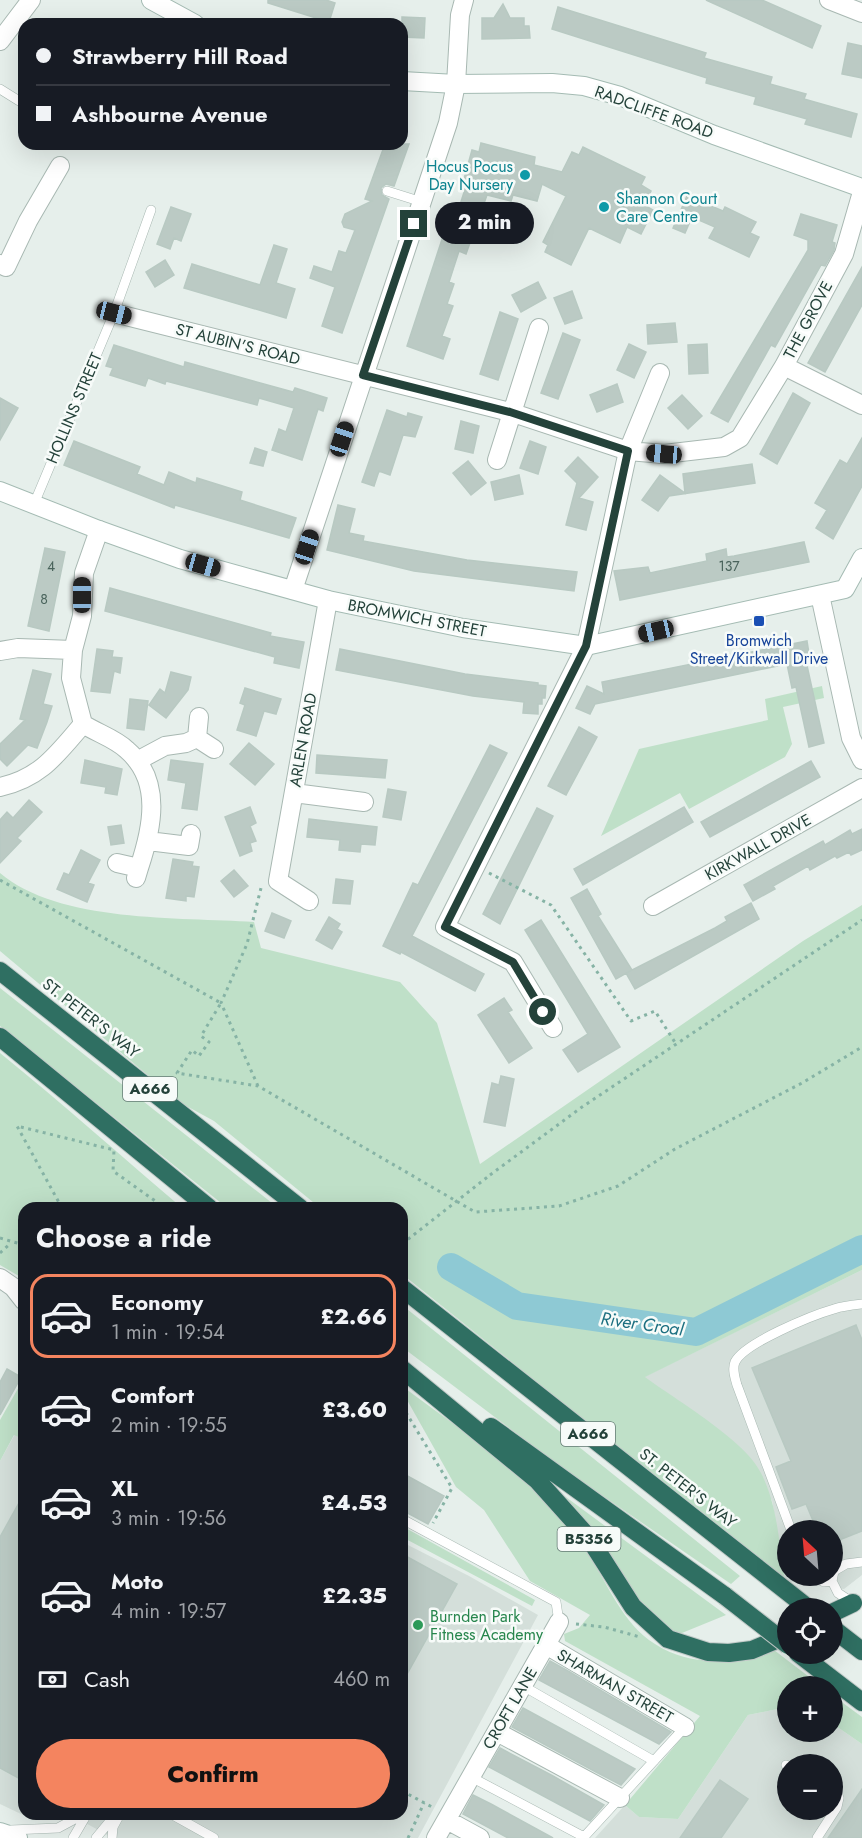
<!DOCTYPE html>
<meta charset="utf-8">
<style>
body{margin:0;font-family:Jost,sans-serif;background:#20242c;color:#f1f3f6;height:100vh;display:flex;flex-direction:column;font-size:22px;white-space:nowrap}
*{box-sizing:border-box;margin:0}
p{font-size:20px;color:#9ea1a6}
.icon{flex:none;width:33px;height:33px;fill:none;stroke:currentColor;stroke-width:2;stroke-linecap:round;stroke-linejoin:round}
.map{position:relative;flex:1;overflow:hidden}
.sheet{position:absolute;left:18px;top:1202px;width:390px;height:618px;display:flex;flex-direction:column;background:#171b24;border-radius:18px;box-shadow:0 6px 24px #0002}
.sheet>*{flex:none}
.top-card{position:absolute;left:18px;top:18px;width:390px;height:132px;border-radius:18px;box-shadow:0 6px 24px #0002;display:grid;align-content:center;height:132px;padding:0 18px;background:#171b24}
.needle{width:39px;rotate:334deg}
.fabs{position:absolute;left:777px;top:1520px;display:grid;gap:12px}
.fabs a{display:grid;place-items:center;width:66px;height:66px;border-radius:50%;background:#171b24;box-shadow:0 6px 24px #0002;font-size:30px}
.end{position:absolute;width:27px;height:27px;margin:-14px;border:8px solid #24423a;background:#fff;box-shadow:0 0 0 3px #fff}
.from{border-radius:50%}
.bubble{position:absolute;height:42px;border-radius:21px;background:#171b24;box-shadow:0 6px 24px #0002;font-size:20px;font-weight:800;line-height:42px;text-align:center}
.car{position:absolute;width:18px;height:36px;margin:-18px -9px;border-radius:8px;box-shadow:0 0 4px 2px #0007;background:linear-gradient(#222 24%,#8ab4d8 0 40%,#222 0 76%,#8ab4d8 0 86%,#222 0)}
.top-card b{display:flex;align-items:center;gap:21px;height:57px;font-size:22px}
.top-card b+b{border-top:2px solid #363941}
.top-card i{width:15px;height:15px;background:#f1f3f6}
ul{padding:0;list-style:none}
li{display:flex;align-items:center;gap:18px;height:84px;margin:0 12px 9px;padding:0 6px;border:3px solid transparent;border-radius:18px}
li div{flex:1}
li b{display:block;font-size:22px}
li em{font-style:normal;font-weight:800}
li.on{border-color:#f4845f}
li>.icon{width:54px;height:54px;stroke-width:1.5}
h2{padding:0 18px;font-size:27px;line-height:72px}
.pay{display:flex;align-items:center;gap:15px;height:66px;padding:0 18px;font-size:22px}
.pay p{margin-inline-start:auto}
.cta{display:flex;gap:12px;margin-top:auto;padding:12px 18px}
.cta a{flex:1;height:69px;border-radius:36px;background:#f4845f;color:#111;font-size:24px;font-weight:800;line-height:69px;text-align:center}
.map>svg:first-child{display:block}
</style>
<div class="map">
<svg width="862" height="1838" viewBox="0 0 862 1838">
<rect width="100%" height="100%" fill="#e6efeb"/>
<path fill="#d4dfda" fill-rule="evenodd" d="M862 1270V1575L844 1589 785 1581 772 1500 644 1377ZM788 1530H832V1575H788Z
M15 1434 24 1439V1814H57L38 1819 21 1814 0 1804V1461Z
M402 1542 469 1576 538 1615 418 1838H113L69 1814H402Z
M787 1707 788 1731H832L833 1724 862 1744V1838H595L625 1805 639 1817 678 1819 748 1715ZM788 1764H832V1809H788Z"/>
<path fill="#bfe0c8" d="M822 686 824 698 783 707 792 744 785 757 689 809 680 793 601 836 639 749 768 720 765 699Z
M0 873C59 923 179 917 254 922L261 948 400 982 437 1023 480 1164 803 941 862 905V1270L645 1377C676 1400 745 1440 761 1473 778 1506 779 1545 785 1581L402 1274V1208L319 1207 214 1121 181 1103 0 951Z
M0 988 277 1207H226L0 1026Z
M0 1053C62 1103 121 1156 181 1207L24 1208V1279L0 1265Z
M402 1305 740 1576 731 1584 561 1467 402 1347Z
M24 1378V1439L14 1435 0 1461V1420Z
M402 1386C457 1427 514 1464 559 1517 569 1529 578 1541 587 1553 608 1583 622 1624 655 1644 694 1669 732 1661 774 1650L821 1686H788L787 1707 748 1715 678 1819 639 1817 625 1805 700 1716 565 1641 564 1634 579 1628 590 1615 530 1581 484 1510 456 1487 402 1391Z
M559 1492 726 1615 677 1635 654 1622Z
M402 1526 535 1600 532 1606 402 1537Z
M832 1695 862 1717V1744L833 1724Z"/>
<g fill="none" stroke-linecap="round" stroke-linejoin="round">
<path stroke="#8ec9d4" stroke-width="28" d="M451 1267 517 1306 696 1332 862 1249"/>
</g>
<path fill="#bbcac4" stroke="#b8c9c2" stroke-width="1.5" d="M268 0H326L335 3 329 22 268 3Z
M706 0H762L821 26 812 48Z
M503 4 510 18H524V26H529L530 38 482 39V18H494Z
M558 7 706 53 704 58 772 77 770 84 806 94 804 99 857 114 851 137 805 124 807 119 754 104 756 97 706 83 707 78 552 29Z
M402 17 425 18 424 38 402 37Z
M848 43 862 46V78L842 74Z
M481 143 535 157 534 165 562 172 572 152 579 155 583 147 645 177 641 185 651 191 644 205 653 210 641 234 627 227 620 243 589 228 571 265 545 252 548 245 543 242 566 196 542 184 537 201 513 195 511 201 487 195 466 254 459 251 449 282 454 284 447 304 453 306 442 336 450 339 443 359 407 346 451 212 457 214 468 180 464 179 472 150 479 152Z
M385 144H409L394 186 386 184 381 188 382 195 389 199 342 333 322 326 335 287 310 278 314 266 332 272 339 251 346 253 355 230 344 227 342 222 345 214 372 201 365 199Z
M687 196 723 211 725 207 756 222 750 233 759 237 749 257 709 238 715 227 692 217 685 233 673 228Z
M171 207 191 214 181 241 174 238 170 249 157 244Z
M801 214 837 225 832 242 835 243 834 250 825 266 821 265 775 347 771 345 728 422 711 413 808 250V240L794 235Z
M274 245 287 249 276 283 295 289 286 318 184 288 192 264 260 285Z
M165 260 174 275 155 287 146 272Z
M862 267V305L825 372 808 363Z
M538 282 546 298 521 312 512 295Z
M572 291 582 318 565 324 554 298Z
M500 312 518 319 498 380 480 374Z
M675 323 677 342 648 344 647 325Z
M563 333 580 340 558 399 541 393Z
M629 344 646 352 634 378 617 370Z
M707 344 708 373 689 374 688 345Z
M114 345 184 367 185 362 293 392 295 388 327 398 323 411 318 409 302 460 272 450 279 429 286 432 294 408 259 398 257 405 166 381 165 384 148 378 145 386 110 375 113 368 106 366Z
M617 384 623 402 597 412 590 395Z
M793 393 810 403 777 464 760 454Z
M682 395 702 416 688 429 668 408Z
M0 398 18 408 0 440Z
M387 410 407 417 408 413 422 417 415 437 403 435 390 475 379 471 374 486 362 482Z
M461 421 479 426 473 453 455 449Z
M862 438V486L833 539 816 528 827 510 815 503 840 460 847 464Z
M74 441 140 467 137 474 164 485 169 472 196 483 197 478 242 492 240 500 296 518 289 538 175 505 174 508 64 465Z
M530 441 546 447 538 474 520 468Z
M255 448 267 452 263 466 250 463Z
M578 457 598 477 579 498 593 502 586 530 566 525 577 483 565 471Z
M468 461 486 483 471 495 453 473Z
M752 464 755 483 669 496 658 511 642 500 660 475 685 493 683 474Z
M519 475 523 494 495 500 491 482Z
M338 505 355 509 349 533 364 536 363 541 467 560 577 572 574 591 414 571 327 550Z
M804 542 809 562 620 600 614 571 648 567 650 573 707 561 706 554 726 549 727 557 734 556Z
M45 548 65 552 49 631 28 626Z
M110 588 271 633 270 636 304 642 299 668 274 663 275 657 105 611Z
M807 641 810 660 806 661 824 743 809 747 796 687 792 688 787 664 595 704 590 714 576 708 587 686 604 694 602 682Z
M97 649 113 651 112 657 122 658 120 673 114 671 110 693 91 691Z
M340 649 465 674 538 683V685L546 686 545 698H542V704H538V714L523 713 524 702 473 696 336 670Z
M33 670 51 674 43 704 52 706 47 722 37 748 28 745 7 766 0 759V744L25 720 20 719Z
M171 672 191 677 188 690 166 718 149 705 160 689 165 693Z
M245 688 281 699 276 714 264 711 256 736 237 730 245 705 240 703Z
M130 699 148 701 144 730 127 728Z
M579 727 597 737 566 795 548 786Z
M249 743 274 764 255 785 230 764Z
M490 745 507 753 412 936 484 974 475 991 401 952 400 954 383 946 413 883 418 885Z
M317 755 387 760 385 778 316 773Z
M85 760 122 769 117 795 105 793 106 787 81 783Z
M171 760 203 764 197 810 182 808 186 783 168 780Z
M811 761 820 777 710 837 701 822Z
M388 789 406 792 401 820 383 817Z
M29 800 42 812 17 838 21 841 0 863V820L7 812 13 818Z
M250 807 256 823 250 826 256 841 250 843 252 851 240 856 225 817Z
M684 807 693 822 583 885 574 869Z
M537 808 553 816 500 924 483 914Z
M309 819 377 827 375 845 361 844 360 852 339 850 340 840 307 837Z
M121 825 124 843 111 845 108 827Z
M862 829V850L851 855 849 852 837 858 835 856 810 870 808 866 773 886 775 889 753 901 744 885 823 841 825 845 850 830 852 834Z
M81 850 100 860 88 883 94 885 87 902 57 889 64 873 69 875Z
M173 859 193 862 192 866 199 867 194 897 186 896V901L166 898Z
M234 870 248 886 234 897 221 881Z
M336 879 353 881 350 904 333 903Z
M587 889 601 914 598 916 632 970 616 979 571 898Z
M751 903 759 919 635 989 626 973 715 928 727 921 725 917Z
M272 913 291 921 284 938 265 931Z
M329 917 340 924 337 929 342 932 332 949 316 940Z
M541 920 620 1047 578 1072 563 1050 588 1034 525 930Z
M504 998 512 1010 508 1012 532 1048 509 1063 478 1015Z
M501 1076 514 1079 505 1126 484 1122 492 1083 499 1085Z
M856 1325 862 1340V1531L832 1543V1530H817L806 1504 792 1509 776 1467 791 1461 752 1368Z
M7 1369 21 1377 0 1415V1382Z
M402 1473 444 1496 428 1524 402 1510Z
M24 1494V1781L0 1768V1537Z
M402 1554 457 1584 402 1683Z
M550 1661 568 1671 671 1732 659 1744 539 1680Z
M523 1708 558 1727 635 1769 621 1785 596 1772 512 1727Z
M500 1748 553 1776 604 1805 590 1821 489 1767Z
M720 1780 748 1799 721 1838H680Z
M862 1789V1838H828Z
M473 1795 491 1804 553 1838H508L499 1833 463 1814Z"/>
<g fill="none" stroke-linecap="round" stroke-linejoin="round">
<defs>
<path id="lane" d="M0 89 24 104
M387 191 422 202
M34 504 114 313 151 210
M402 1519 556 1602 559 1622
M791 1530 737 1385C735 1378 732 1369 735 1362 744 1343 813 1315 834 1309 843 1306 853 1305 862 1304
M812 1575 824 1582 832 1581
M853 1603 838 1593 832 1581 834 1571 846 1564 862 1562
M523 1686 654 1761
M786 1765 788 1766
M471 1777 584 1837
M171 1814 214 1838
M11 1830 58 1828 84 1814
M73 1838 87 1814
M96 1838 116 1814
M112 1838 113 1827 120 1814
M583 1838 685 1727
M817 1838 837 1807 839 1798 832 1794"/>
<path id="street" d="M829 0 862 13
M0 41 31 0
M0 264 6 267 28 221 60 166
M114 313 510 412 628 451 664 454 724 447 740 438 784 366 844 254 862 192
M784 366 862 405
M497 460 539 328
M99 530 84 573 82 616 73 650 71 678 83 724C97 733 116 739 127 750 163 781 152 829 139 868
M293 590 448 123 456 84 460 15 464 0
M820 595 851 738 862 760
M0 651 18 648 73 650
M199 717 197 738 214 749
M137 761 165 746 186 743 197 738
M0 787C41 778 57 754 83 724
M294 793 364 802
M148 841 189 846 191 834
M117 863 139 868 136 878
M309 901 278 881 328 600
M653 906 862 788
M553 1028 513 962 445 927 586 646 628 451 660 373
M0 1278 13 1287 24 1301
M546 1645 685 1727
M497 1732 620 1798
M447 1820 480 1838
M436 1838 559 1622"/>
<path id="secondary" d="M151 0 195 24
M402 81 456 84 552 83 584 86 620 96 714 135 862 188
M0 491 99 530 180 559 328 600 463 628 586 646 845 589 862 558
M0 1832 18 1838"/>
<path id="highway" d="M0 971 300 1208
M0 1037 209 1208
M402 1288 808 1608
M402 1369 537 1480 589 1538 633 1607 668 1639 708 1652 729 1653 752 1650 788 1635
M491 1427 725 1596
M832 1613 853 1603
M832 1628 862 1651
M798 1653 862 1702"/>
</defs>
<use href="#lane" stroke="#a8b8b2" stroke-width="10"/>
<use href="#street" stroke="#a8b8b2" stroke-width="20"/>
<use href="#secondary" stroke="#a4bbb3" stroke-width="20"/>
<use href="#highway" stroke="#c2cac8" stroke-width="20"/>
<path stroke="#86b3a5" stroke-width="3" stroke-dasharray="3 4.5" stroke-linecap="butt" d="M489 873 551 905 631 1021 655 1011 676 1044
M0 880 221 1003 201 1036 209 1042 199 1056 192 1050 177 1073 258 1086 475 1212 559 1206 618 1186 675 1149 802 1083 862 1047
M258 1086 221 1003 247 944 262 884
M490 1175 582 1107 862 920
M62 1208 17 1126 114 1150 113 1171 165 1208
M0 1238 24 1245
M0 1253 11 1243
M402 1406 452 1488 433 1523
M576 1624 604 1627 640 1637
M402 1791 434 1808
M408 1838 424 1803"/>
<use href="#lane" stroke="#fff" stroke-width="9"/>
<use href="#street" stroke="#fff" stroke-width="18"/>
<use href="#secondary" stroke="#fff" stroke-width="18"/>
<use href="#highway" stroke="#2f6f62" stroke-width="18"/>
<defs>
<path id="highway-bridge" d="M725 1596 788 1645"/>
</defs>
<use href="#highway-bridge" stroke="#c2cac8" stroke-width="20" stroke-linecap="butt"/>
<path stroke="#86b3a5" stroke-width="3" stroke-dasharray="3 4.5" stroke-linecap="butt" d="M402 1244 490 1175"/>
<use href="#highway-bridge" stroke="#2f6f62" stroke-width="18"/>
</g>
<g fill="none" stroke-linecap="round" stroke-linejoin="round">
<path stroke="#24423a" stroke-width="8" d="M414 224 363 375 510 412 628 451 586 646 445 927 513 962 543 1012"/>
</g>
<g fill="#0f9aa8" stroke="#f7fbf9" stroke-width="2">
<circle cx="525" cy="175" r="6"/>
<circle cx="604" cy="207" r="6"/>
</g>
<rect fill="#1a4fb4" stroke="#f7fbf9" stroke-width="2" x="753" y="615" width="12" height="12" rx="3"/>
<circle fill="#2e9e5b" stroke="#f7fbf9" stroke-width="2" cx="418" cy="1625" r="6"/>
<g text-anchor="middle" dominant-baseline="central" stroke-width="5" stroke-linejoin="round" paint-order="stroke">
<g font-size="14" fill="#4a645c">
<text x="51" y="566">4</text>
<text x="729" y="566">137</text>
<text x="44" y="599">8</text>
</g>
<g fill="#f7fbf9" stroke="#637a73" stroke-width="1.5">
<rect x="123" y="1077" width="54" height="24" rx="4.5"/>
<rect x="561" y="1422" width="54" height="24" rx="4.5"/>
<rect x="557.5" y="1527" width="63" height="24" rx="4.5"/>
</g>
<g font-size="15" font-weight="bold" fill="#24423a">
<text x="150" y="1089">A666</text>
<text x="588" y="1434">A666</text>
<text x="589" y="1539">B5356</text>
</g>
<g font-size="16" fill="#24423a" stroke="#f7fbf9">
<text transform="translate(654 112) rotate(20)">RADCLIFFE ROAD</text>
<text transform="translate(808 320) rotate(-62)">THE GROVE</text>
<text transform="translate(238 344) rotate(14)">ST AUBIN'S ROAD</text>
<text transform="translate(74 408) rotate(-67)">HOLLINS STREET</text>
<text transform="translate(417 618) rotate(11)">BROMWICH STREET</text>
<text transform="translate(303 740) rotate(-80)">ARLEN ROAD</text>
<text transform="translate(758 847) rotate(-29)">KIRKWALL DRIVE</text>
<text transform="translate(91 1018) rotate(38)">ST. PETER'S WAY</text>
<text transform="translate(688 1488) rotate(38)">ST. PETER'S WAY</text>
<text transform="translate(615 1686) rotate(30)">SHARMAN STREET</text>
<text transform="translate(510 1708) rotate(-60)">CROFT LANE</text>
</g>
<g font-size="16" fill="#0d838f" stroke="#f7fbf9" text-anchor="end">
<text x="513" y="166">Hocus Pocus<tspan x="513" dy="18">Day Nursery</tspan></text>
<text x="616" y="198" text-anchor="start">Shannon Court<tspan x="616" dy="18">Care Centre</tspan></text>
</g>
<g font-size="16" fill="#164399" stroke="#f7fbf9">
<text x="759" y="640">Bromwich<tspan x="759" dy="18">Street/Kirkwall Drive</tspan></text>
</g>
<g font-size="16" fill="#27864d" stroke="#f7fbf9" text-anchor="start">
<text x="430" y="1616">Burnden Park<tspan x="430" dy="18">Fitness Academy</tspan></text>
</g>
<g font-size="18" font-style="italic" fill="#1c6f80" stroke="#f7fbf9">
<text transform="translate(642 1324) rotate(8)">River Croal</text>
</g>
</g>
</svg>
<div class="fabs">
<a><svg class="needle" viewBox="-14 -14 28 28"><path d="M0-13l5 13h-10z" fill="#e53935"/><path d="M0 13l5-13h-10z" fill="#9ea1a6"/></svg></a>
<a><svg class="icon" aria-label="locate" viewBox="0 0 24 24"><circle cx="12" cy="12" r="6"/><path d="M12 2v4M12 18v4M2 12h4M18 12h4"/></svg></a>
<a>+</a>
<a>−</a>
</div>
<i class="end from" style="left:543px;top:1012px"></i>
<i class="end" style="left:414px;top:224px"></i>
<div class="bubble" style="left:435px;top:202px;width:99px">2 min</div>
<i class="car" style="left:114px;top:313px;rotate:104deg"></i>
<i class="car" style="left:342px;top:439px;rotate:18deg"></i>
<i class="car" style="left:664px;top:454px;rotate:275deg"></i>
<i class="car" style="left:307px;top:547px;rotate:18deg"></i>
<i class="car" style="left:203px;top:565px;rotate:106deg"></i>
<i class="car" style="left:82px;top:595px;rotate:0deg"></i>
<i class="car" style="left:656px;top:631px;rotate:257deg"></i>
<div class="top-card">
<b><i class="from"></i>Strawberry Hill Road</b>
<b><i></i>Ashbourne Avenue</b>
</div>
<section class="sheet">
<h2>Choose a ride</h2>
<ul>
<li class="on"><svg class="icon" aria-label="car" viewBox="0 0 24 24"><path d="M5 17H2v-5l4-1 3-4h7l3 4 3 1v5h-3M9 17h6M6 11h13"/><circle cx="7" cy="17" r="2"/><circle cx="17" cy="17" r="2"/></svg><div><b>Economy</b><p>1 min · 19:54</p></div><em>£2.66</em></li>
<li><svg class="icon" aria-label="car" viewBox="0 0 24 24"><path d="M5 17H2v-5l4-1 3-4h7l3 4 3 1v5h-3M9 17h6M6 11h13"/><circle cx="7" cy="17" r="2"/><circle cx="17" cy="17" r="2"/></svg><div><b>Comfort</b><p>2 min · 19:55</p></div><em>£3.60</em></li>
<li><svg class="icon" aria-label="car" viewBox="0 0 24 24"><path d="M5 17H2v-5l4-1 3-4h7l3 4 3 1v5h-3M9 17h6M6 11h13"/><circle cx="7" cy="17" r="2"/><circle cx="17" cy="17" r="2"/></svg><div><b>XL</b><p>3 min · 19:56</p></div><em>£4.53</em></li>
<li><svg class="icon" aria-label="car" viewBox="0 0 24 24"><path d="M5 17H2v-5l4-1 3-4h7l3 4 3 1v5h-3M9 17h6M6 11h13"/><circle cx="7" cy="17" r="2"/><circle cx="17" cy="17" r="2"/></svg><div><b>Moto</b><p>4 min · 19:57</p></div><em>£2.35</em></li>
</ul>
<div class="pay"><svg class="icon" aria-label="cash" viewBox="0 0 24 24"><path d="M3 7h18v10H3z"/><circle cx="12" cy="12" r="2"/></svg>Cash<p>460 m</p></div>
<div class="cta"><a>Confirm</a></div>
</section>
</div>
